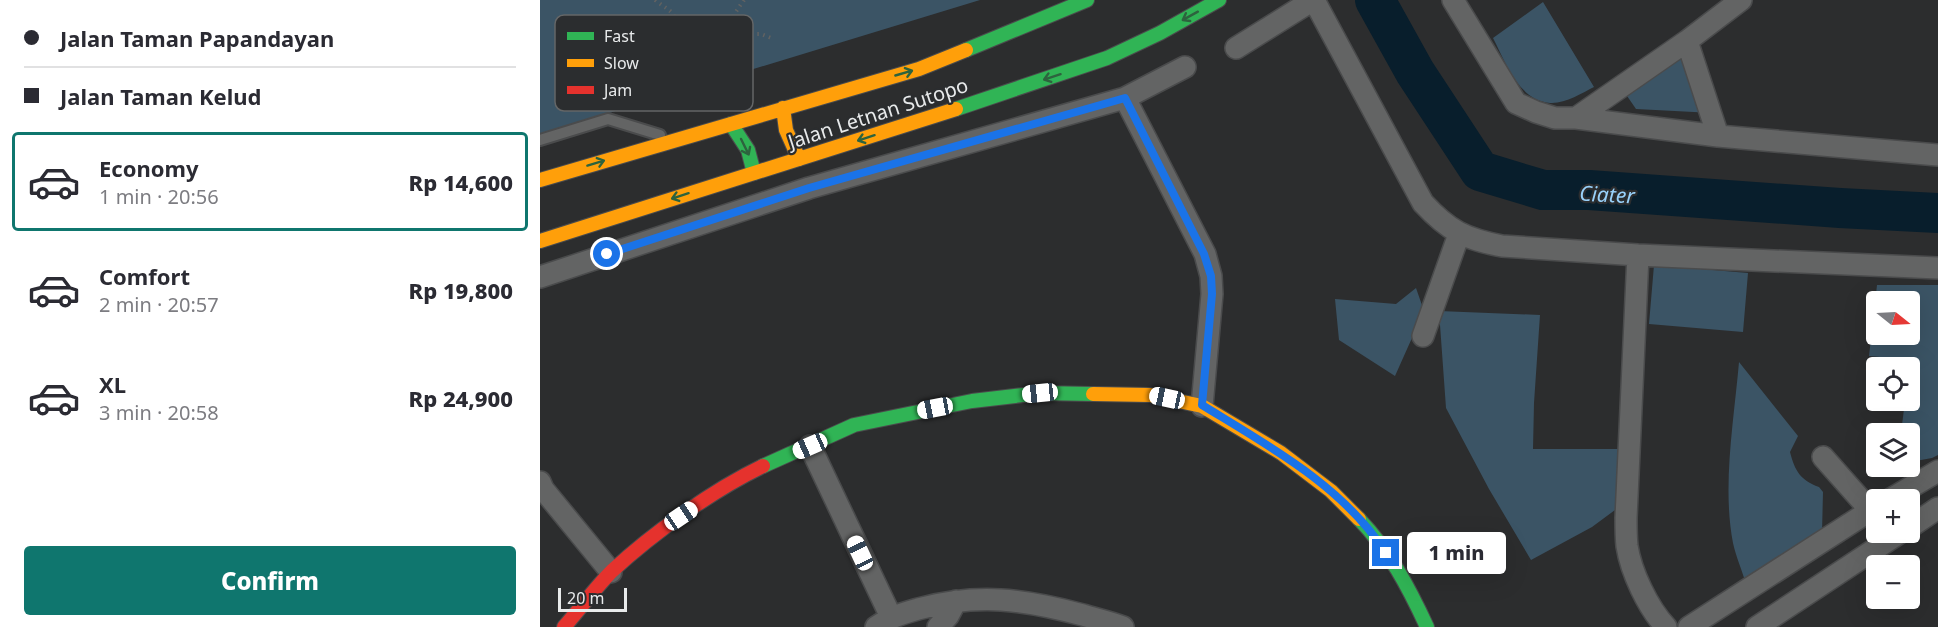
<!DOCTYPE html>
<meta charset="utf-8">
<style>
body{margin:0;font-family:"Noto Sans",sans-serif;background:#f7f7f7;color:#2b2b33;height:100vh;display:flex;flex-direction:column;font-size:22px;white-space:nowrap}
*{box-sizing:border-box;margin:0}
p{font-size:20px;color:#7c7c81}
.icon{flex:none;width:33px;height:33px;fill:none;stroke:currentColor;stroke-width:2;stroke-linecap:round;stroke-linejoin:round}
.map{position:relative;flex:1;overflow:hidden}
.drawer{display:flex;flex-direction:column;background:#fff;width:540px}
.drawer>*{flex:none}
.guide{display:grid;align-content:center;height:132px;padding:0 24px;background:#fff}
.needle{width:39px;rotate:108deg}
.controls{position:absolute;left:1326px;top:291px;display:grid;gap:12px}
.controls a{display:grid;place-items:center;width:54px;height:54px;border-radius:6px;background:#fff;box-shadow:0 6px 24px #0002;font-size:30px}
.scale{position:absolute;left:18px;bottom:15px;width:69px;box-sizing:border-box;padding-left:6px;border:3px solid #e8eaeb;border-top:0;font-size:16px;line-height:21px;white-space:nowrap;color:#e8eaeb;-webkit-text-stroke:4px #2b2d2f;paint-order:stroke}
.end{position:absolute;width:27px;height:27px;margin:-14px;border:8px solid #1a73e8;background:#fff;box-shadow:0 0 0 3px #fff}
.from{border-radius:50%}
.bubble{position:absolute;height:42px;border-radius:6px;background:#fff;box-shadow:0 6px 24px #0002;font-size:20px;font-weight:800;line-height:42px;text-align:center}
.car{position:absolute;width:18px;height:36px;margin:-18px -9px;border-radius:8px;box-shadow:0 0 4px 2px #0007;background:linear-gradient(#fff 24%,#345 0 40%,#fff 0 76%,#345 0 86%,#fff 0)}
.guide b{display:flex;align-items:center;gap:21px;height:57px;font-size:22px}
.guide b+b{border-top:2px solid #e1e1e2}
.guide i{width:15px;height:15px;background:#2b2b33}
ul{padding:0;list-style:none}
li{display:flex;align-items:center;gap:18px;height:99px;margin:0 12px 9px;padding:0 12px;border:3px solid transparent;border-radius:6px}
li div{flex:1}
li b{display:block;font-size:22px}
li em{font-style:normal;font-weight:800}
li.on{border-color:#0f766e}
li>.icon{width:54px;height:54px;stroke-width:1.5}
.primary-button{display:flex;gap:12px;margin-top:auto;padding:12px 24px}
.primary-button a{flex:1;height:69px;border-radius:6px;background:#0f766e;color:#fff;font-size:24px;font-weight:800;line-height:69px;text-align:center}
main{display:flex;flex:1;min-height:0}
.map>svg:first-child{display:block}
</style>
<main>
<section class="drawer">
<div class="guide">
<b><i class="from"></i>Jalan Taman Papandayan</b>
<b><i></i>Jalan Taman Kelud</b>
</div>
<ul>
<li class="on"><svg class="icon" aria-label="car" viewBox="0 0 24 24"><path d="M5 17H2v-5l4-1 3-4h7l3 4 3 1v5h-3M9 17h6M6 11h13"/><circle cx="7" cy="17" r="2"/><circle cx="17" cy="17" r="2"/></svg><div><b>Economy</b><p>1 min · 20:56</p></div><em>Rp 14,600</em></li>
<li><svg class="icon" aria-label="car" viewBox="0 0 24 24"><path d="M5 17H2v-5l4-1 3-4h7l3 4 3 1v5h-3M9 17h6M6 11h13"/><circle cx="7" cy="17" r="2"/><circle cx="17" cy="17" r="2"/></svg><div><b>Comfort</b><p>2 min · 20:57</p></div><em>Rp 19,800</em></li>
<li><svg class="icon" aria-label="car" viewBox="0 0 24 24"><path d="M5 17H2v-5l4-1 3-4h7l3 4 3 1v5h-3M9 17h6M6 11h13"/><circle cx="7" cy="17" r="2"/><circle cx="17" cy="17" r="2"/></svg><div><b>XL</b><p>3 min · 20:58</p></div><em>Rp 24,900</em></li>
</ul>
<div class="primary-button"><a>Confirm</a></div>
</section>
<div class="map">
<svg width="1398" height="627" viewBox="0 0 1398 627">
<rect width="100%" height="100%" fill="#2c2d2e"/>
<path fill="#3b5465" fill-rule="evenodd" d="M0 0H440L0 134Z
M1003 2 1054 87C1042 93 1025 104 1010 103 978 100 966 63 953 38Z
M1144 52 1173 113 1096 109 1085 93Z
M1114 265 1208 273 1203 332 1109 324Z
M1337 285H1398V455L1392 458 1370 462V434L1361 433 1365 401 1370 400V363L1361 359 1329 356ZM1336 302H1370V334H1336Z
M876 288 884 311 855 376 799 340 795 299 856 304Z
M899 311 1000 315 994 403 993 449H1079L1075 510 1052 527 991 560 949 489 906 408Z
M1199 362 1258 436 1250 452C1255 471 1260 480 1279 487L1283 492 1282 533 1206 584C1202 570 1196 557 1193 543 1182 486 1194 420 1199 362Z"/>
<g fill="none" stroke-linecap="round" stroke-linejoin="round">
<path stroke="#081e2c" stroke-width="40" d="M835 0 875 72 940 171 1003 190H1049L1300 208 1398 213"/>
<defs>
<path id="lane" d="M0 140 68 119 120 135"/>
<path id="street" d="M774 0 883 203C909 231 925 239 962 246L1098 255 1398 268
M913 0 976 103 996 112 1015 118H1036L1147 41 1178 136
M1147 41 1201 0
M696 48 773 0
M585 98 665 254 671 276 672 294 662 406
M1036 118 1178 136 1398 155
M1098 255 1086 518C1086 527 1086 537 1087 546 1091 572 1108 608 1126 627
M0 277 269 188 585 98 645 67
M883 336 919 234
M270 446 351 617
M1283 457 1330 510
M0 482 3 489 71 572
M1349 500 1398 471
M1370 527 1398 508
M336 627C350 617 361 614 378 609 438 593 484 599 543 615 556 619 570 622 583 627
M398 627 408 616 416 601
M1149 627 1336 507
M1217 627 1361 532"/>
<path id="fast" d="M426 50 547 0
M416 109 567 58 620 33 679 0
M191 124 208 150 214 173
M223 466 314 425 432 401 500 393 553 394
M819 519C849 550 869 588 887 627"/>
<path id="slow" d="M243 108 246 130 259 159
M0 180 379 69 426 50
M0 241 416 109
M553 394 610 395 662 406 741 453 791 491 819 519"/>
<path id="jam" d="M24 627C40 609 55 588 72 571 113 533 173 490 223 466"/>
</defs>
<use href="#lane" stroke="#4a4b4c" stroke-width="14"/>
<use href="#street" stroke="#4a4b4c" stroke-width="24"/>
<use href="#fast" stroke="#4a4b4c" stroke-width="16"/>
<use href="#slow" stroke="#4a4b4c" stroke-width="16"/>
<use href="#jam" stroke="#4a4b4c" stroke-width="16"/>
<path stroke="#616262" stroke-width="4" stroke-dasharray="1.5 4.5" stroke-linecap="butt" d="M115 0C134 15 140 11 129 38 141 53 160 66 179 52 186 46 192 37 198 30
M204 0 195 13 194 19 198 30 205 34H221L234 39"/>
<use href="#lane" stroke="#636464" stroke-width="10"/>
<use href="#street" stroke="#636464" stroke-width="21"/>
<use href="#fast" stroke="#30b455" stroke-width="14"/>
<use href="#slow" stroke="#ff9f0a" stroke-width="14"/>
<use href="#jam" stroke="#e5322d" stroke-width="14"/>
</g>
<defs><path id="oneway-shaft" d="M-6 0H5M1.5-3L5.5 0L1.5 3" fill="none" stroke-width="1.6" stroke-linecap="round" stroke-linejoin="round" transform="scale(1.5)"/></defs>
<g stroke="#2d633e">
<use href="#oneway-shaft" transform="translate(650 16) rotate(151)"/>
<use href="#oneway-shaft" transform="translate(364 73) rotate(-16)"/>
<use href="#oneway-shaft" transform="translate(512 77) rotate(162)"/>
<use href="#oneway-shaft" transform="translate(326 138) rotate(162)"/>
<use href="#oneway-shaft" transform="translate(205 147) rotate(64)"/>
<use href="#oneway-shaft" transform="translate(56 163) rotate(-17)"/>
<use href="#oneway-shaft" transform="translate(140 196) rotate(162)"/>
</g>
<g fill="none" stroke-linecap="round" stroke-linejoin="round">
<path stroke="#1a73e8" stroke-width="8" d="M67 254 269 188 585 98 664 254 671 276 672 294 662 405C729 446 803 486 846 553"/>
</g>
<g text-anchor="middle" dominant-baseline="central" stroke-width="4.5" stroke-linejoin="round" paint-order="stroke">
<g font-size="20" fill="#e8eaeb" stroke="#2b2d2f">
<text transform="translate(338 113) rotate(-18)">Jalan Letnan Sutopo</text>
</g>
<g font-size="21" font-style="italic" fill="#99d1fa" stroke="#2b2d2f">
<text transform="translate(1067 194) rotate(3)">Ciater</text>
</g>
</g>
<rect x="15" y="15" width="198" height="96" rx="9" fill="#2b2d2f" stroke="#646667" stroke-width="1.5"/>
<rect x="27" y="32" width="27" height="8" fill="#30b455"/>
<rect x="27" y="59" width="27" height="8" fill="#ff9f0a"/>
<rect x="27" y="86" width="27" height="8" fill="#e5322d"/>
<g font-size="16" fill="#e8eaeb">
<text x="64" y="42">Fast</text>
<text x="64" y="69">Slow</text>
<text x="64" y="96">Jam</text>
</g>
</svg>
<div class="controls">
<a><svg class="needle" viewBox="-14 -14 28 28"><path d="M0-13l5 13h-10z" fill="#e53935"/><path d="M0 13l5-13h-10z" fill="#7c7c81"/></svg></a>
<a><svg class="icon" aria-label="locate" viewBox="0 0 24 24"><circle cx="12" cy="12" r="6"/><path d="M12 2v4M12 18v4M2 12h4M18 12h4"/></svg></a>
<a><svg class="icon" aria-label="layers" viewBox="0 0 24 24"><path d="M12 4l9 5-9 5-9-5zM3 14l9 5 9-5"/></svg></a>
<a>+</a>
<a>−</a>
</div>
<div class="scale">20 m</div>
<i class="end from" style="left:67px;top:254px"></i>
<i class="end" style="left:846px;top:553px"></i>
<div class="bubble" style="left:867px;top:532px;width:99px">1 min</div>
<i class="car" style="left:500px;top:393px;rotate:264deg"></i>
<i class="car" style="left:627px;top:398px;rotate:282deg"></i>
<i class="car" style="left:395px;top:408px;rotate:259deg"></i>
<i class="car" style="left:270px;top:446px;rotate:246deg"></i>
<i class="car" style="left:141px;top:516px;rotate:56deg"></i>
<i class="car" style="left:320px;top:553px;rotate:335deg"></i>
</div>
</main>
